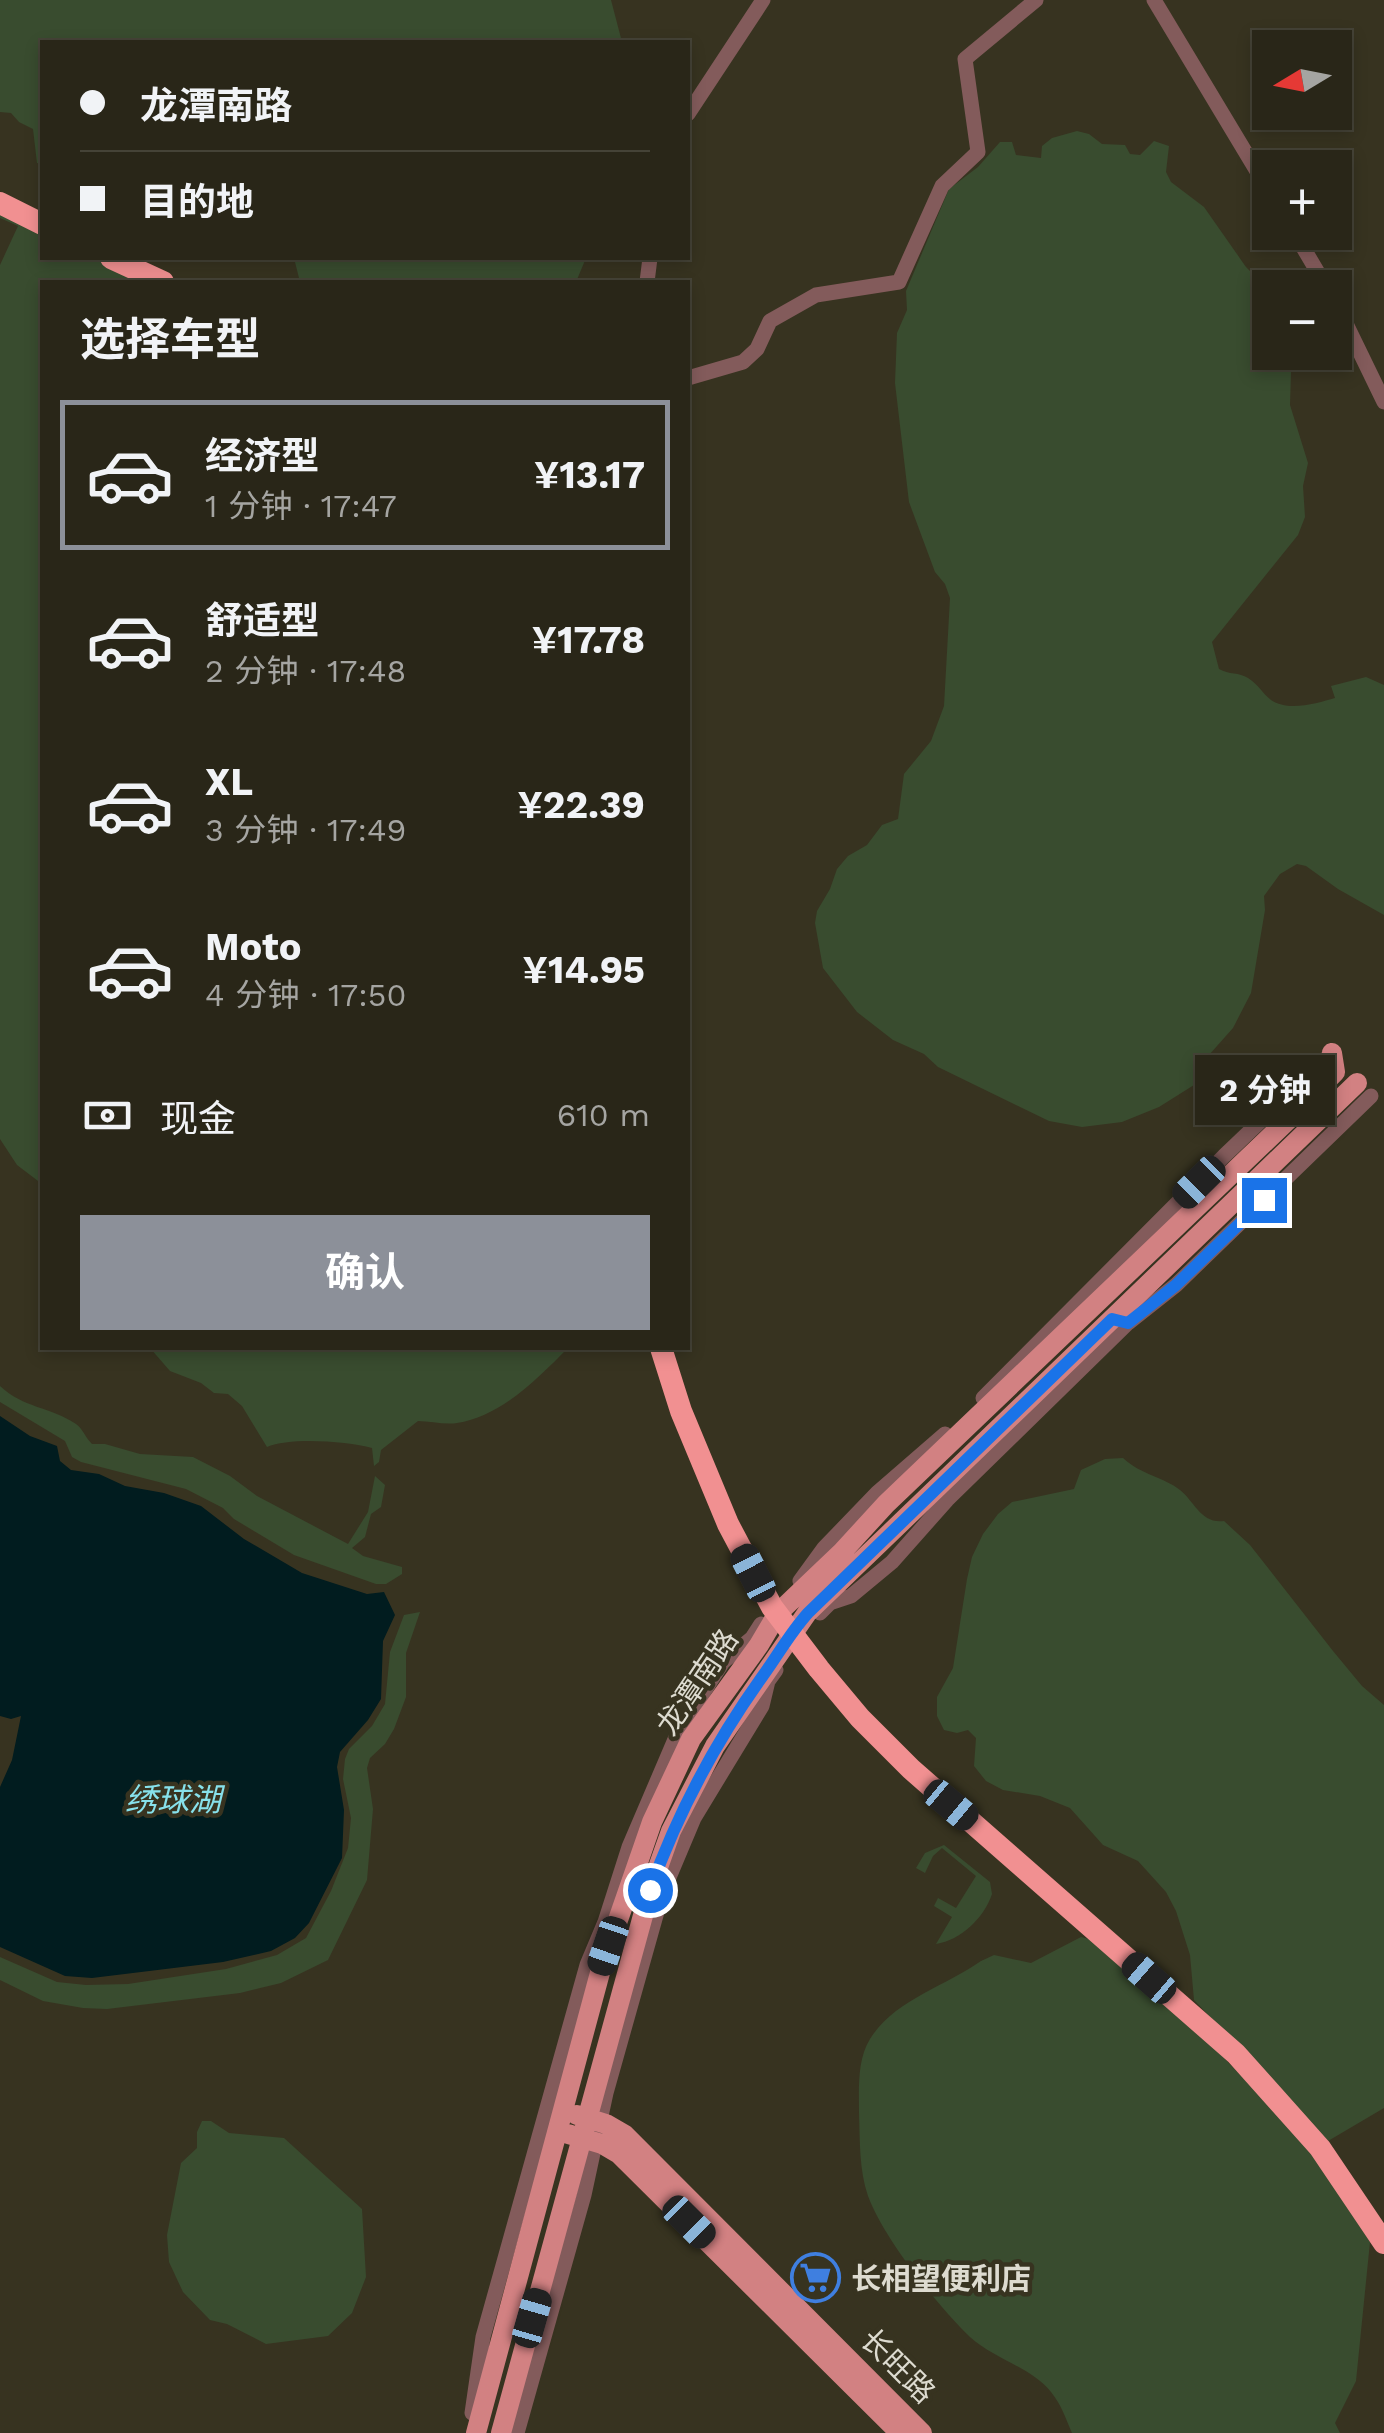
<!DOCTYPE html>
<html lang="zh">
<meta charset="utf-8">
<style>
body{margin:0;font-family:"Work Sans","Noto Sans SC",sans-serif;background:#312e21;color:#f1f3f6;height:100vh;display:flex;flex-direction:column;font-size:38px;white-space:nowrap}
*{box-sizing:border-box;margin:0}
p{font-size:32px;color:#a5a5a2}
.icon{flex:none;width:55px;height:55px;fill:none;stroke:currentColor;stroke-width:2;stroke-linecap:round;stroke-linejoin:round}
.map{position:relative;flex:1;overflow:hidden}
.sheet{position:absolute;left:40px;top:280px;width:650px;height:1070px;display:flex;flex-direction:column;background:#292618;border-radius:0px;box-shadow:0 5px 15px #0003,0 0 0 2px #454337}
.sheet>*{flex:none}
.guide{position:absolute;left:40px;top:40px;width:650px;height:220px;border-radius:0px;box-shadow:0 5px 15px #0003,0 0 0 2px #454337;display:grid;align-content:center;height:220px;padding:0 40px;background:#292618}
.needle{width:65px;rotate:260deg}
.fabs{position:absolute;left:1252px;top:30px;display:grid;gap:20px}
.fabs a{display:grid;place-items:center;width:100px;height:100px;border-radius:0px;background:#292618;box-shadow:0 5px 15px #0003,0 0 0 2px #454337;font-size:50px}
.end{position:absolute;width:45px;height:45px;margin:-22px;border:12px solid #1a73e8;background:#fff;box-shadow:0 0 0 5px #fff}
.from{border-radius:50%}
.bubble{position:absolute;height:70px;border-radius:0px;background:#292618;box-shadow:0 5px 15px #0003,0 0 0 2px #454337;font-size:32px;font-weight:700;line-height:70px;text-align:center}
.car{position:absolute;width:30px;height:60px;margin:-30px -15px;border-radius:12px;box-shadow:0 0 8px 2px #0007;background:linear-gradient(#222 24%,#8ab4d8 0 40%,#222 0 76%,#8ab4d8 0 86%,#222 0)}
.guide b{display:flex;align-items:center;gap:35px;height:95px;font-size:38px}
.guide b+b{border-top:2px solid #454337}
.guide i{width:25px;height:25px;background:#f1f3f6}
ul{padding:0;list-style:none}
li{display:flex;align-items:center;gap:30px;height:150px;margin:0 20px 15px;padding:0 20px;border:5px solid transparent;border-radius:0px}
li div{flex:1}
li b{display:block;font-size:38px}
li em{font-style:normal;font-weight:700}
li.current{border-color:#8c9099}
li>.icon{width:90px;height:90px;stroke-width:1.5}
h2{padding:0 40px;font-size:45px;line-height:120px}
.pay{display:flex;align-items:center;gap:25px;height:110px;padding:0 40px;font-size:38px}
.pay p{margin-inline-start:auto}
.action{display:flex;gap:20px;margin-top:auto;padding:20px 40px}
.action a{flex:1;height:115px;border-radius:0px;background:#8c9099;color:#fff;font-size:40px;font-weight:700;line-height:115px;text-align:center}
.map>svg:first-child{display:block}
</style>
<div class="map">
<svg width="1384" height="2433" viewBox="0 0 1384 2433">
<rect width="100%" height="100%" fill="#373320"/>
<path fill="#394c2f" d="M0 0H611L622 42H42V164L37 163 33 129 19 122 11 113 0 112Z
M1077 131 1089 134 1102 144 1125 145 1130 154 1140 155 1154 141 1169 146 1166 172 1171 182 1204 207 1246 267 1258 279 1270 312V352L1284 353 1283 361 1291 372 1290 405 1308 463 1303 486 1305 517 1298 535 1212 642 1219 669C1229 675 1239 672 1248 678 1258 684 1263 694 1271 700 1288 712 1318 703 1335 698L1331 686 1366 677 1384 685V915L1338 889 1306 866 1297 864 1280 874 1264 896 1265 910 1251 993 1233 1028 1209 1055 1194 1085 1159 1107 1122 1122 1082 1127 1049 1121 938 1067 924 1054 893 1040 857 1012 823 968 815 923 817 911 830 889 837 869 848 856 867 845 882 825 898 819 904 774 931 741 944 706 950 598 945 584 935 572 909 502 895 383 897 333 907 310 906 291 949 189 978 167 1000 142H1012L1016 155 1041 158 1042 146 1052 138Z
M0 210 42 231V258H97L151 282H42V1184L17 1165 0 1139V265L18 226 0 218Z
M294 258H586L576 282H300Z
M150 1348H568C539 1377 501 1417 457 1423 445 1425 430 1421 418 1421L381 1450 379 1462 374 1466 372 1448C347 1441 289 1437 267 1447L242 1406 228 1394 214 1393 201 1383 170 1371Z
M0 1386C23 1408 51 1407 76 1424 83 1429 85 1437 92 1444H105L140 1454 193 1457 230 1476 257 1496 348 1544 368 1512 375 1476 385 1485 381 1507 371 1514 365 1537 352 1548 363 1556 402 1567V1574L386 1584H376L294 1555 234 1519 223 1508 186 1489 81 1462 72 1457 65 1441 0 1402Z
M1123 1458C1143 1476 1162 1476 1180 1490 1195 1502 1201 1524 1224 1521L1250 1545 1333 1651 1362 1686 1384 1705V2108L1328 2141 1194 2000 1190 1955 1176 1911 1166 1892 1138 1861 1103 1845 1070 1808 1040 1796 1003 1790 986 1781 974 1766 976 1738 968 1730 957 1733 944 1730 937 1716V1697L953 1668 967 1579 972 1557 983 1534 998 1514 1012 1502 1074 1489 1081 1470 1105 1459Z
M420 1612 406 1653V1697L394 1729 385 1744 370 1758 367 1768 373 1809 367 1880 328 1960 281 1983 240 1993 107 2009 83 2008 43 2001 0 1980V1957L57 1982 86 1985 128 1984 226 1969 277 1955 306 1938 331 1891 348 1848 351 1818 343 1779 345 1759 349 1749 372 1726 385 1704 390 1652 404 1615Z
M944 1845 990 1882 992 1894C984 1918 961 1940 936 1944L952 1917 934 1906 938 1898 956 1908 976 1876 942 1848 933 1856 925 1873 916 1868 925 1853Z
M1081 1937 1100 1942 1211 2044 1309 2148 1370 2242 1356 2381 1335 2423 1340 2433H1072C1066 2419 1061 2404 1051 2392 1031 2367 994 2359 970 2337 937 2305 884 2239 868 2196 859 2170 860 2140 859 2113 859 2089 857 2060 870 2039 894 2000 946 1986 981 1961L994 1955 1031 1963Z
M202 2121H211L229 2133 284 2138 362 2209 366 2277 352 2313 328 2336 266 2344 227 2324 210 2320 183 2292 169 2262 167 2235 181 2163 197 2148V2132Z"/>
<path fill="#011c1f" d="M0 1416 30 1436 57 1446 60 1461 71 1470 99 1474 125 1486 164 1493 201 1506 244 1539 302 1573 367 1594 384 1592 395 1615 383 1641 381 1699 368 1720 340 1752 337 1767 344 1810 342 1858 309 1923 295 1938 271 1951 223 1962 92 1978 65 1976 0 1947V1787L12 1760 21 1716 11 1719 0 1716Z"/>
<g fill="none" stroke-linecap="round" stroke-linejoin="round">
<path stroke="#835b5b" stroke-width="15" d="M1154 0 1270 193
M688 114 763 0
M1294 232 1327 288
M647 282 650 258
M1335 301 1384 402
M688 378 743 362 757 349 770 321 816 295 899 282 942 186 978 152 965 59 1036 0
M983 1398 1224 1156 1332 1053
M800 1581 824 1548 877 1493 945 1434
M820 1613 830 1603 851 1596 892 1562 947 1500 1128 1323 1176 1285 1371 1096
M472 2413 483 2337 587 1965 605 1922 629 1847 679 1730 723 1662 752 1638 761 1624
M517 2433 584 2195 606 2093 662 1894 694 1818 762 1706 768 1681 776 1670"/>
<path stroke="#d28182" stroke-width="20" d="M577 2115 606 2124 625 2135 922 2433
M568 2134 602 2144 619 2154 900 2433
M476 2433 601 1969 652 1822 691 1739 759 1645 778 1613 842 1552 886 1504 1290 1118 1335 1072 1332 1053
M501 2433 650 1890 671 1831 715 1746 807 1613 1357 1083"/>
<path stroke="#f19091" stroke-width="22" d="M0 203 42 224
M111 258 163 282
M661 1348 681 1411 728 1524 772 1607 819 1669 860 1718 911 1769 1236 2054 1320 2148 1384 2243"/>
</g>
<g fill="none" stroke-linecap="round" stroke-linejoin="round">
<path stroke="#1a73e8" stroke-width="12" d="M650 1890C678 1812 714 1744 762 1677 778 1655 790 1633 808 1613L1112 1319 1128 1323 1176 1285 1264 1200"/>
</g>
<defs>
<symbol id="supermarket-ring" viewBox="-11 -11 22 22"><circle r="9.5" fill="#373320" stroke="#3f7fe0" stroke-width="1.5"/><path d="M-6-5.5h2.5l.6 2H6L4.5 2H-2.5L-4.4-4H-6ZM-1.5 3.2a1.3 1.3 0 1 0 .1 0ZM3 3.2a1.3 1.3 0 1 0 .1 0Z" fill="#3f7fe0"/></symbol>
</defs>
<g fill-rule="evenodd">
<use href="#supermarket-ring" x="788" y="2250" width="55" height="55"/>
</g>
<g text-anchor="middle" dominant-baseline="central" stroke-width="9" stroke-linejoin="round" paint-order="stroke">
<g font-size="30" fill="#dddbd0" stroke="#373320">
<text transform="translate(697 1682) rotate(-56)">龙潭南路</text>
<text transform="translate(898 2366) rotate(45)">长旺路</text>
</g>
<g font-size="30" font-weight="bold" fill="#dddbd0" stroke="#373320" text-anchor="start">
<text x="851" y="2278">长相望便利店</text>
</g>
<g font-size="32" font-style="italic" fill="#87e1eb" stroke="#373320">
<text x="173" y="1800">绣球湖</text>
</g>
</g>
</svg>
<div class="fabs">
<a><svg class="needle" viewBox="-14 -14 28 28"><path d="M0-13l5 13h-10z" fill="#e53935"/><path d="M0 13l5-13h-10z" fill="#a5a5a2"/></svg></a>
<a>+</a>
<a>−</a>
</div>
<i class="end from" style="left:650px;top:1890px"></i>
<i class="end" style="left:1264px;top:1200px"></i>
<div class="bubble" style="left:1195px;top:1055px;width:140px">2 分钟</div>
<i class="car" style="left:1199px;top:1182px;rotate:225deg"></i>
<i class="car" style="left:753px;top:1573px;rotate:333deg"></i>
<i class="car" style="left:951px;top:1805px;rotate:130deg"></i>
<i class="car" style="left:608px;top:1946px;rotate:199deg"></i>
<i class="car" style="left:1149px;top:1978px;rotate:311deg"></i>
<i class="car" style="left:689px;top:2222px;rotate:135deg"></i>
<i class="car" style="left:532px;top:2318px;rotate:16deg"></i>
<div class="guide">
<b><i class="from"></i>龙潭南路</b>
<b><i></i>目的地</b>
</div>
<section class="sheet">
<h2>选择车型</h2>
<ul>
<li class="current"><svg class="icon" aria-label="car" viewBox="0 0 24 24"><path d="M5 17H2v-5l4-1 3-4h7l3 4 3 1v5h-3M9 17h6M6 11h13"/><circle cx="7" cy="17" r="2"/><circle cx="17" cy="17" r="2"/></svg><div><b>经济型</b><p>1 分钟 · 17:47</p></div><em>¥13.17</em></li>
<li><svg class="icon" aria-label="car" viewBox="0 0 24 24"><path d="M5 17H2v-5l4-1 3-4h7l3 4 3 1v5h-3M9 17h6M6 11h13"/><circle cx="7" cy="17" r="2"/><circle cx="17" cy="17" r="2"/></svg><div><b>舒适型</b><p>2 分钟 · 17:48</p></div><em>¥17.78</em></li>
<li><svg class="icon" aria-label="car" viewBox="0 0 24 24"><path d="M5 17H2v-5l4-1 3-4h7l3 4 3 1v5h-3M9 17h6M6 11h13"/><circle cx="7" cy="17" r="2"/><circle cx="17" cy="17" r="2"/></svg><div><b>XL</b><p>3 分钟 · 17:49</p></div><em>¥22.39</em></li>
<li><svg class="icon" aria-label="car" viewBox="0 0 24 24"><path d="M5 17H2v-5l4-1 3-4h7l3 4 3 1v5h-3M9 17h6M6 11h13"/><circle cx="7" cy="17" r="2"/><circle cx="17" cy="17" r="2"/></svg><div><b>Moto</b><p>4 分钟 · 17:50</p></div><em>¥14.95</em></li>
</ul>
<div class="pay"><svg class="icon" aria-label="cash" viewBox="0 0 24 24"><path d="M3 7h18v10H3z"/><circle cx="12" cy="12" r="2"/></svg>现金<p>610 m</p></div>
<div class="action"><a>确认</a></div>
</section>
</div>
